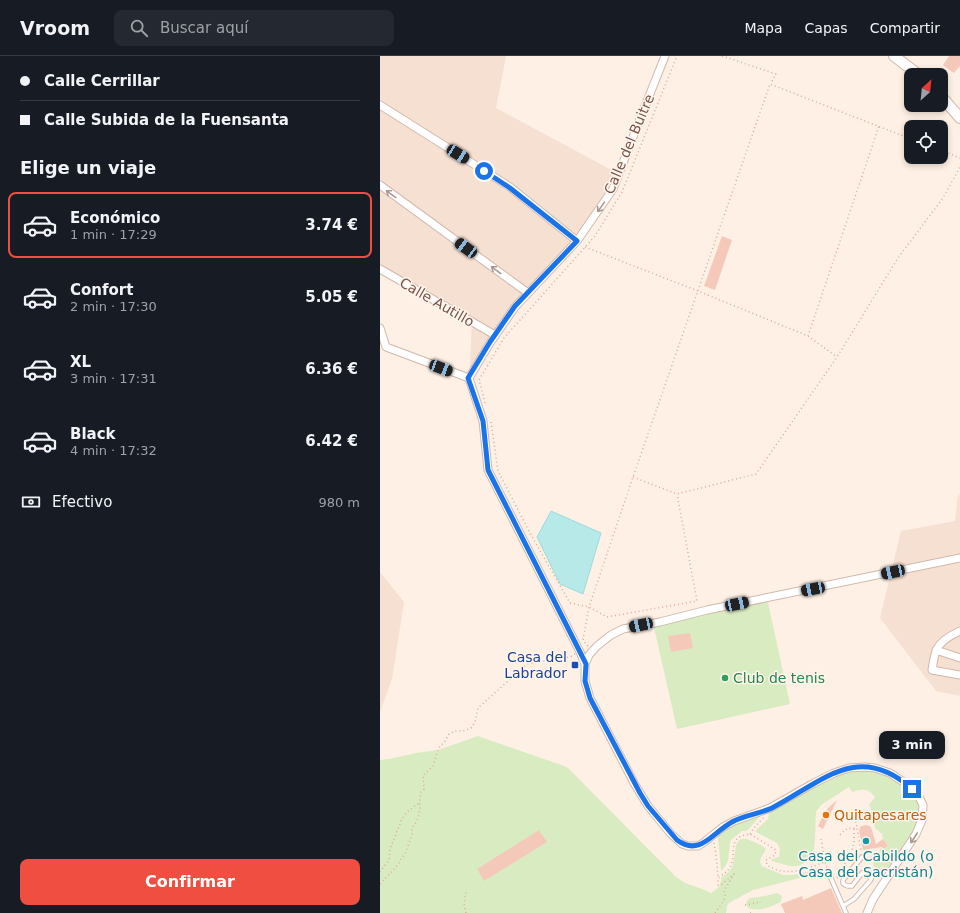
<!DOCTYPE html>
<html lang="es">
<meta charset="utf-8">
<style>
body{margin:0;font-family:"DejaVu Sans",sans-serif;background:#242831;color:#f1f3f6;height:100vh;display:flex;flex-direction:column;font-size:15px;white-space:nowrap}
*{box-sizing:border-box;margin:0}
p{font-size:13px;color:#9ea1a6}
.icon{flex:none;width:22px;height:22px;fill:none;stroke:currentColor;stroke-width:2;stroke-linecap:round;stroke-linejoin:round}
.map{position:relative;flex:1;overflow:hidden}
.panel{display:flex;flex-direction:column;background:#171b24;width:380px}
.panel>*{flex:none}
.top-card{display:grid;align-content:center;height:88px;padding:0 20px;background:#171b24}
.needle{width:26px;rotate:27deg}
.controls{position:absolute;left:524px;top:12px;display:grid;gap:8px}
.controls a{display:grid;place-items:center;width:44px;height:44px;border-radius:8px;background:#171b24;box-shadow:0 2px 6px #0003;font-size:20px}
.end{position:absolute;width:18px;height:18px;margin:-9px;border:5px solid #1a73e8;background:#fff;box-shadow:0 0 0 2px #fff}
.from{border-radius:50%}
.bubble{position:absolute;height:28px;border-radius:8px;background:#171b24;box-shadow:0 2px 6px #0003;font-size:13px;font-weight:700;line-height:28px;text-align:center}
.car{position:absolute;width:12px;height:24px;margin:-12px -6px;border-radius:5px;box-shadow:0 0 3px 1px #0007;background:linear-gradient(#222 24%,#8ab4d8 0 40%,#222 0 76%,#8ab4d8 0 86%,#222 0)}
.top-card b{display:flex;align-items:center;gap:14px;height:38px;font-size:15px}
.top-card b+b{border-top:1px solid #363941}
.top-card i{width:10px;height:10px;background:#f1f3f6}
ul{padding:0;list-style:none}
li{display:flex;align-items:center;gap:12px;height:66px;margin:0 8px 6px;padding:0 12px;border:2px solid transparent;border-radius:8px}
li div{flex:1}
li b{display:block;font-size:15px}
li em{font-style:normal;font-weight:700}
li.on{border-color:#f04e41}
li>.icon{width:36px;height:36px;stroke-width:1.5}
h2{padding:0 20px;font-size:18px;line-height:48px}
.pay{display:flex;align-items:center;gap:10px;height:44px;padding:0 20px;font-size:15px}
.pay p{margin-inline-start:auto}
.action{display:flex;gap:8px;margin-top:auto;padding:8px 20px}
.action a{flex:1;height:46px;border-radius:8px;background:#f04e41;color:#fff;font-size:16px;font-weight:700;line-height:46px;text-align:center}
header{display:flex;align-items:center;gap:24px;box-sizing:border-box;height:56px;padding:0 20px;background:#171b24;border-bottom:1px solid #363941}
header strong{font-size:19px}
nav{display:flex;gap:22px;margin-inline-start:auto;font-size:14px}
.search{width:280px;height:36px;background:#242831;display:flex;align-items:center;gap:10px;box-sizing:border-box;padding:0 14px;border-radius:8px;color:#9ea1a6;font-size:15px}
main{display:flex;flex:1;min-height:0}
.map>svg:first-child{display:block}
</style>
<header>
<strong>Vroom</strong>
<div class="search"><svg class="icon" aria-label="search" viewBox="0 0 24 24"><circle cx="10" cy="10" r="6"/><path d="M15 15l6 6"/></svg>Buscar aquí</div>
<nav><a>Mapa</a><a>Capas</a><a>Compartir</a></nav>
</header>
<main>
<section class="panel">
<div class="top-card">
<b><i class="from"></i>Calle Cerrillar</b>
<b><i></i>Calle Subida de la Fuensanta</b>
</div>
<h2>Elige un viaje</h2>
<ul>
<li class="on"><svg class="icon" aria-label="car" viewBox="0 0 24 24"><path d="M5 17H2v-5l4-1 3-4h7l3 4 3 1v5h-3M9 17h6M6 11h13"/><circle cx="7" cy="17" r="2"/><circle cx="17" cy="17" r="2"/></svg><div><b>Económico</b><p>1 min · 17:29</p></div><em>3.74 €</em></li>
<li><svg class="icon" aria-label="car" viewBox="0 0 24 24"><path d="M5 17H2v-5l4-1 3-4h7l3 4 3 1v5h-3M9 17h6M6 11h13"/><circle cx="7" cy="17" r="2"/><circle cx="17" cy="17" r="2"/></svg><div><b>Confort</b><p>2 min · 17:30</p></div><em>5.05 €</em></li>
<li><svg class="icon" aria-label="car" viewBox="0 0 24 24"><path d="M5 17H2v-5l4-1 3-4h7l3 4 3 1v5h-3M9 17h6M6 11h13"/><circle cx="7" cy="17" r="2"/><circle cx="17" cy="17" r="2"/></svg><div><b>XL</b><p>3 min · 17:31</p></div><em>6.36 €</em></li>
<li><svg class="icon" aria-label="car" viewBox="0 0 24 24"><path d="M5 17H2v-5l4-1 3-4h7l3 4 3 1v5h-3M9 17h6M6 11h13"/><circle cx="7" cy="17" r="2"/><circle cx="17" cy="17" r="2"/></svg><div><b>Black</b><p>4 min · 17:32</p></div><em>6.42 €</em></li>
</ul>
<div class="pay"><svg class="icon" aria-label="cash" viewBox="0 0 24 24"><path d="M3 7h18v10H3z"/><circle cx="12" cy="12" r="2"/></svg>Efectivo<p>980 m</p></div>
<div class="action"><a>Confirmar</a></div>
</section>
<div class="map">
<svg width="580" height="857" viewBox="0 0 580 857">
<rect width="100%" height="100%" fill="#fef0e4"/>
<path fill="#f6e0d2" d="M0 0H126L116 52 241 119 193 188 112 283 89 325 92 266 0 213Z
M580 438V640L556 635 500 562 521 475 575 465 578 440Z
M0 516 24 546 12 623 0 656Z"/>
<path fill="#d9ecc1" d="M387 542 410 648 297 673 273 567Z
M98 680 187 711 296 821 305 827 325 834 331 837C337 833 342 830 341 822 345 819 350 815 352 811 357 800 351 775 372 785 377 787 382 789 386 793 384 799 377 803 382 810L403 819H413L427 816 440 811 443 812 445 814 442 816 373 834 349 847 347 850 346 857H0V704L9 703 36 697 58 694Z
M476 713 491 714 507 718 528 733 536 741 539 748 540 759 536 774 508 814 501 810 497 817 493 808 501 792 503 793 508 790 503 783 502 778 495 772 490 757 492 756 489 749 495 741C487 732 483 733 472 736L469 731 441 749 436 756 435 782 434 793 430 800 424 807 418 810H410L391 805 392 803 399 801 400 793 397 787 376 776V774L388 763 389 757 434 729 457 718Z
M381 759 369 773 366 775H362L351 784 350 787 348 805 345 811 341 815 338 780 354 767Z
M397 837 402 840 401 846C390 851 378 857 367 851L366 846 370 842 385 840Z"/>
<path fill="#b7e9e9" stroke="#9ddbdb" d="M171 455 221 477 203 538 180 528 157 481Z"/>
<path fill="#f5c9ba" d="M569 0H580V10L574 17 563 9Z
M342 180 352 184 335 234 324 230Z
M310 577 313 592 291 596 288 580Z
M457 744 443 773 438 770 447 753Z
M487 769 491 771 496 788 503 783 508 790 503 793 502 791 483 794 479 774 481 770Z
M159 774 167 786 104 825 97 813Z
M451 832 462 857H405L401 848 422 840 423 844Z"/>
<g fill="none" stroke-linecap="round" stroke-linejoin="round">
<defs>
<path id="lane" d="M450 820 466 857
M463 850 474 843 490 825 492 821 489 817 486 816 482 817 472 830H468L465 829 463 827V824L482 801"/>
<path id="street" d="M0 49 130 131 197 185
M0 129 148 237
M0 213 115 279
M0 272 6 291 89 322
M89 322 110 287 135 251 197 185 233 133 256 73 285 0
M89 322 103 365 108 414 200 596 205 608
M580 575C571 579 560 585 556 595 554 601 553 608 552 614L580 619
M556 594 580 602
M487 857 493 843 536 778 542 764 543 749 538 739 525 727 510 717 495 712 485 711 469 712 454 717 434 727 390 752 354 765 343 771 323 787 318 790H308L302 788 291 778 268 750 254 727 210 642 205 625V608L209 599 217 590 231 579 243 573 280 566 327 554 580 502"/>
<path id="secondary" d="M514 0 539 19
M561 40 580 62"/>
</defs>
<use href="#lane" stroke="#d2b8ac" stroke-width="5.5"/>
<use href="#street" stroke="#d2b8ac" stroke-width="9"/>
<use href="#secondary" stroke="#d5b7a9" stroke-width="12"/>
<path stroke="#daab9d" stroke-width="1.5" stroke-dasharray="1 3" stroke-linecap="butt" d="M342 0 396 18 391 27
M561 94 580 102
M205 191 318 235 428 280 499 70
M428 280 457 301
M105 347 99 324 124 282 215 180 242 136 297 0
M111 366 118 415 150 477 190 547 209 551 227 561 317 545 297 438
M253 421 297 438 376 418 457 301 518 202 563 142 580 111
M208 590 203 584 209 551 253 421 390 28 531 83
M471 760 474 766H476L477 772
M370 778 374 772 384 761
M460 779C466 772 468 772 477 772L481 795
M441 783 445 806 448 816
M334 787 336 799 338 822C344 818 350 814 352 806 355 797 350 786 361 780 364 779 367 779 370 778L396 794 395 799 386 804 387 809C406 822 426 813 445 806
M0 816 9 804 10 793 22 763 27 756 40 746
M457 822 471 797 474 786V772
M0 828 18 809 21 803 25 798 32 779V772L37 765 40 754V742L41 736 44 733 43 719 53 710 58 694 60 690 64 687 69 678 75 675H83L91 672 95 666 98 652 147 608 190 601 195 598
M365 849 381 846
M86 857 84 848 86 835
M335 857 344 844 345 840 344 835 354 818 342 828 338 829V822
M370 857H371"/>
<use href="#lane" stroke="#fff" stroke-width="3.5"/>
<use href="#street" stroke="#fff" stroke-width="7"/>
<use href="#secondary" stroke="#fff" stroke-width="10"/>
</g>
<defs><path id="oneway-shaft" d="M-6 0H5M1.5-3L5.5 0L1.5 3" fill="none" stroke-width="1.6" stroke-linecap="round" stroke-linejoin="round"/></defs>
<g stroke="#ae9791">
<use href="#oneway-shaft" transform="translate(11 138) rotate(-144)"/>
<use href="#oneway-shaft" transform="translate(221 151) rotate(125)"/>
<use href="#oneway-shaft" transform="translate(116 214) rotate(-144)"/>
<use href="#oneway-shaft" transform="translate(534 782) rotate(123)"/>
</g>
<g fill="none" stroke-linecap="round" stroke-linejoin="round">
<path stroke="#1a73e8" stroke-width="5" d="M104 115 130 132 197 185 135 250 110 286 88 322 103 365 108 414 200 596 206 608 205 625 210 642 260 737 268 750 297 784C320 801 332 777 352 766 364 759 379 758 392 752 442 726 478 685 532 733"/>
</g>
<rect fill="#1a4fb4" stroke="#fff5ec" stroke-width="1.5" x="191" y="605" width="8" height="8" rx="2"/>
<circle fill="#2e9e5b" stroke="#fff5ec" stroke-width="1.5" cx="345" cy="622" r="4"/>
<circle fill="#e8710a" stroke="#fff5ec" stroke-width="1.5" cx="446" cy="759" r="4"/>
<circle fill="#0f9aa8" stroke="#fff5ec" stroke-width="1.5" cx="486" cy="785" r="4"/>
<g text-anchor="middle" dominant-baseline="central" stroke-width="3" stroke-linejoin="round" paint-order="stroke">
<g font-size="14" fill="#785248" stroke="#fff5ec">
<text transform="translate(249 88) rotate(-67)">Calle del Buitre</text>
<text transform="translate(57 246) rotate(30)">Calle Autillo</text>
</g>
<g font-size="14" fill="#164399" stroke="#fff5ec" text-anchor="end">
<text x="187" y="601">Casa del<tspan x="187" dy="16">Labrador</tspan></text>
</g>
<g font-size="14" fill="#27864d" stroke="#fff5ec" text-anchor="start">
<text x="353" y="622">Club de tenis</text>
</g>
<g font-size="14" fill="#c56008" stroke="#fff5ec" text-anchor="start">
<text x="454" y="759">Quitapesares</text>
</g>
<g font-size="14" fill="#0d838f" stroke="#fff5ec">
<text x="486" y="800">Casa del Cabildo (o<tspan x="486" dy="16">Casa del Sacristán)</tspan></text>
</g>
</g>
</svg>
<div class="controls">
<a><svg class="needle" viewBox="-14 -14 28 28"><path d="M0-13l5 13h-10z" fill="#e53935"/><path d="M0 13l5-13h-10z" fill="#9ea1a6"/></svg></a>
<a><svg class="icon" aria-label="locate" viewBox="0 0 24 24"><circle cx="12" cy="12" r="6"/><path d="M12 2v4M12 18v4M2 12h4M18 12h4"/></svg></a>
</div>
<i class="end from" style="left:104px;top:115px"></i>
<i class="end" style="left:532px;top:733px"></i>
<div class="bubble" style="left:499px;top:675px;width:66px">3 min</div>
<i class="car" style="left:78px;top:98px;rotate:122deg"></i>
<i class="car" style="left:86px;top:192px;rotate:306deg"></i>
<i class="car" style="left:61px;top:312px;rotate:111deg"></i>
<i class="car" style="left:513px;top:516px;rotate:258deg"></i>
<i class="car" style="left:433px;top:533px;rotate:259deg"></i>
<i class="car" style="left:357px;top:548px;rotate:78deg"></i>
<i class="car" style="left:261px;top:569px;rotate:258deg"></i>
</div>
</main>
